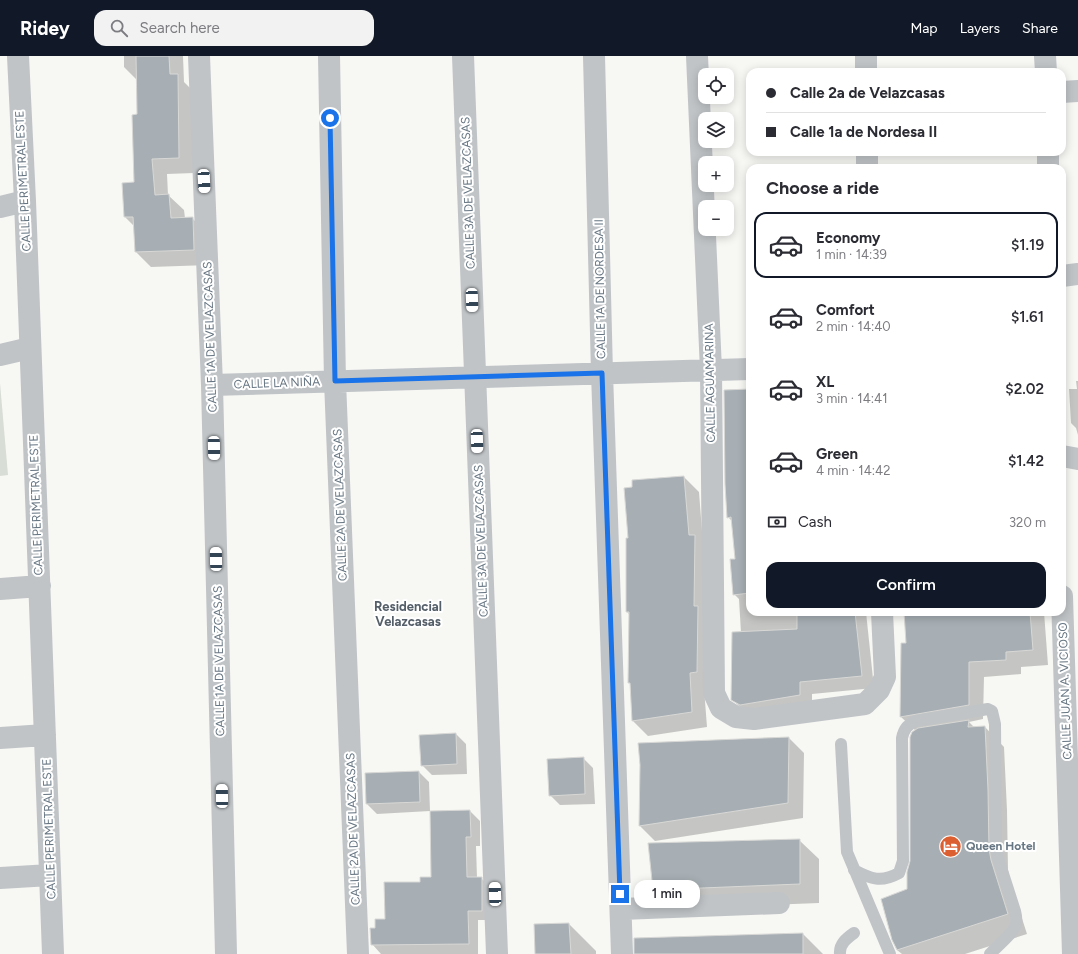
<!DOCTYPE html>
<meta charset="utf-8">
<style>
body{margin:0;font-family:Figtree,sans-serif;background:#f2f2f3;color:#2b2b33;height:100vh;display:flex;flex-direction:column;font-size:15px;white-space:nowrap}
*{box-sizing:border-box;margin:0}
p{font-size:13px;color:#7c7c81}
.icon{flex:none;width:22px;height:22px;fill:none;stroke:currentColor;stroke-width:2;stroke-linecap:round;stroke-linejoin:round}
.map{position:relative;flex:1;overflow:hidden}
.side{position:absolute;left:746px;top:108px;width:320px;height:452px;display:flex;flex-direction:column;background:#fff;border-radius:12px;box-shadow:0 2px 10px #0003}
.side>*{flex:none}
.guide{position:absolute;left:746px;top:12px;width:320px;height:88px;border-radius:12px;box-shadow:0 2px 10px #0003;display:grid;align-content:center;height:88px;padding:0 20px;background:#fff}
.controls{position:absolute;left:698px;top:12px;display:grid;gap:8px}
.controls a{display:grid;place-items:center;width:36px;height:36px;border-radius:8px;background:#fff;box-shadow:0 2px 10px #0003;font-size:20px}
.end{position:absolute;width:18px;height:18px;margin:-9px;border:5px solid #1a73e8;background:#fff;box-shadow:0 0 0 2px #fff}
.from{border-radius:50%}
.bubble{position:absolute;height:28px;border-radius:12px;background:#fff;box-shadow:0 2px 10px #0003;font-size:13px;font-weight:600;line-height:28px;text-align:center}
.car{position:absolute;width:12px;height:24px;margin:-12px -6px;border-radius:5px;box-shadow:0 0 3px 1px #0007;background:linear-gradient(#fff 24%,#345 0 40%,#fff 0 76%,#345 0 86%,#fff 0)}
.guide b{display:flex;align-items:center;gap:14px;height:38px;font-size:15px}
.guide b+b{border-top:1px solid #e1e1e2}
.guide i{width:10px;height:10px;background:#2b2b33}
ul{padding:0;list-style:none}
li{display:flex;align-items:center;gap:12px;height:66px;margin:0 8px 6px;padding:0 12px;border:2px solid transparent;border-radius:12px}
li div{flex:1}
li b{display:block;font-size:15px}
li em{font-style:normal;font-weight:600}
li.current{border-color:#111827}
li>.icon{width:36px;height:36px;stroke-width:1.5}
h2{padding:0 20px;font-size:18px;line-height:48px}
.pay{display:flex;align-items:center;gap:10px;height:44px;padding:0 20px;font-size:15px}
.pay p{margin-inline-start:auto}
.cta{display:flex;gap:8px;margin-top:auto;padding:8px 20px}
.cta a{flex:1;height:46px;border-radius:12px;background:#111827;color:#fff;font-size:16px;font-weight:600;line-height:46px;text-align:center}
header{display:flex;align-items:center;gap:24px;box-sizing:border-box;height:56px;padding:0 20px;background:#111827;color:#fff}
header strong{font-size:19px}
nav{display:flex;gap:22px;margin-inline-start:auto;font-size:14px}
.search{width:280px;height:36px;background:#f2f2f3;display:flex;align-items:center;gap:10px;box-sizing:border-box;padding:0 14px;border-radius:12px;color:#7c7c81;font-size:15px}
.map>svg:first-child{display:block}
</style>
<header>
<strong>Ridey</strong>
<div class="search"><svg class="icon" aria-label="search" viewBox="0 0 24 24"><circle cx="10" cy="10" r="6"/><path d="M15 15l6 6"/></svg>Search here</div>
<nav><a>Map</a><a>Layers</a><a>Share</a></nav>
</header>
<div class="map">
<svg width="1078" height="898" viewBox="0 0 1078 898">
<rect width="100%" height="100%" fill="#f7f7f4"/>
<path fill="#d8ddd5" d="M0 327 8 419 0 420Z"/>
<path fill="#0003" d="M124 0H183L184 26 192 34 194 117 167 118 168 139 184 154 185 162H192L207 177 209 209 151 211 136 196 134 170 125 161 135 127 138 59 137 24 124 11Z
M1076 325H1078V379L1076 372 1071 367 1069 333H1077Z
M750 334V556H866L874 632 812 638V651L745 656 732 643 741 577 739 543 734 538 736 504 733 466 728 461Z
M684 421 699 436 703 488 704 632 707 671 648 680 633 665 631 628 629 627 630 559 627 556Z
M905 556H1044L1048 609 1021 611V618L984 621 983 663 969 666 975 672 985 671 1004 691 1007 754 1008 814 1010 825 1027 878 965 898H902L897 894 912 805 916 675 901 661 907 588Z
M456 678 466 688 467 718 432 719 422 709Z
M789 682 804 697 803 762 655 785 640 770 641 709Z
M583 702 593 712 595 748 560 749 550 739Z
M419 716 429 726 430 755 377 758 367 748Z
M470 755 480 765V790H476L477 822H481L491 832 492 864H478V898H381L372 888 376 873 421 827 432 822Z
M799 784 819 803V847L674 853 654 833Z
M569 868 596 895V898H536Z
M803 878 823 898H655L653 883Z"/>
<path fill="#a7afb4" stroke="#d8d8d6" d="M136 0H169L170 18H178L179 102 152 103 155 139 169 138 171 162 193 161 194 194 135 196 133 161H124L122 127 134 126 132 59 137 58Z
M750 333V537L733 539 730 503H735L731 461 727 462 725 428 724 334Z
M684 420 689 479H695L694 550H698L697 616 690 617 692 656 632 665 630 627H628L629 556H626V482H628L624 432 632 431V424Z
M797 556H855L862 620 800 626V639L740 649 731 644 732 576 797 573Z
M904 556H1030L1033 594 1006 596V604L969 606V649L900 661 901 587H906Z
M969 664 968 671 985 670 988 734 989 793 991 804 1008 858 897 894 892 884 881 843 907 833V816L910 805V681L912 676 918 672Z
M456 677 457 708 421 710 419 679Z
M789 681 788 747 639 770 640 709 638 687Z
M584 701 585 738 549 740 547 703Z
M419 715 420 746 366 748 365 717Z
M470 754 471 781H466L467 821H482V855H468L469 888 371 889 370 872H375V863H385L384 826H420V821H431L430 755Z
M800 783V828L653 834 648 787Z
M569 867 571 898H535L534 868Z
M803 877V898H634V882Z"/>
<g fill="none" stroke-linecap="round" stroke-linejoin="round">
<path stroke="#c0c4c7" stroke-width="12" d="M841 688 847 796 890 898
M854 814C871 823 881 827 899 817L903 805 902 682C904 673 907 669 916 665L988 653 992 655 995 668 996 792 998 802 1015 855C1016 859 1017 864 1016 868 1014 877 996 891 990 898
M840 898C839 888 847 882 854 877"/>
<path stroke="#c0c4c7" stroke-width="22" d="M18 0 25 145 53 898
M199 0 212 329 226 898
M329 0 335 325 358 898
M463 0 497 898
M594 0 602 317 622 898
M697 0 711 314 714 637 721 652 736 661 754 663 865 648 879 634 885 621 882 556
M866 0V16
M1045 0 1046 16
M1062 36 1078 35
M867 96V112
M1048 96V112
M0 151 25 145
M1062 220 1078 218
M0 299 30 292
M212 329 750 313
M1062 400 1078 403
M0 533 40 530
M1062 540 1073 898
M0 682 45 679
M0 822 50 819
M621 853 779 847"/>
</g>
<g fill="none" stroke-linecap="round" stroke-linejoin="round">
<path stroke="#1a73e8" stroke-width="5" d="M330 62 335 325 602 317 620 838"/>
</g>
<defs>
<symbol id="hotel-disc" viewBox="-11 -11 22 22"><circle r="9.5" fill="#db5f30" stroke="#fff"/><path d="M-6-4.5h1.5V1H6V5H4.5V3h-9V5H-6ZM-4 0a1.8 1.8 0 1 1 3.6 0ZM.5 0V-2.5h3Q6-2.5 6 0Z" fill="#fff"/></symbol>
</defs>
<g fill-rule="evenodd">
<use href="#hotel-disc" x="938" y="778" width="25" height="25"/>
</g>
<g text-anchor="middle" dominant-baseline="central" stroke-width="4" stroke-linejoin="round" paint-order="stroke">
<g font-size="12" fill="#677683" stroke="#fff">
<text transform="translate(23 125) rotate(-93)">CALLE PERIMETRAL ESTE</text>
<text transform="translate(468 137) rotate(-92)">CALLE 3A DE VELAZCASAS</text>
<text transform="translate(600 233) rotate(-91)">CALLE 1A DE NORDESA II</text>
<text transform="translate(210 281) rotate(-92)">CALLE 1A DE VELAZCASAS</text>
<text transform="translate(277 327) rotate(-2)">CALLE LA NIÑA</text>
<text transform="translate(710 327) rotate(-91)">CALLE AGUAMARINA</text>
<text transform="translate(36 449) rotate(-92)">CALLE PERIMETRAL ESTE</text>
<text transform="translate(340 449) rotate(-92)">CALLE 2A DE VELAZCASAS</text>
<text transform="translate(481 485) rotate(-92)">CALLE 3A DE VELAZCASAS</text>
<text transform="translate(219 605) rotate(-91)">CALLE 1A DE VELAZCASAS</text>
<text transform="translate(1065 635) rotate(-92)">CALLE JUAN A. VICIOSO</text>
<text transform="translate(49 773) rotate(-92)">CALLE PERIMETRAL ESTE</text>
<text transform="translate(353 773) rotate(-92)">CALLE 2A DE VELAZCASAS</text>
</g>
<g font-size="12" font-weight="bold" fill="#677683" stroke="#fff" text-anchor="start">
<text x="966" y="790">Queen Hotel</text>
</g>
<g font-size="13" font-weight="bold" fill="#555f69" stroke="#fff">
<text x="408" y="550">Residencial<tspan x="408" dy="15">Velazcasas</tspan></text>
</g>
</g>
</svg>
<div class="controls">
<a><svg class="icon" aria-label="locate" viewBox="0 0 24 24"><circle cx="12" cy="12" r="6"/><path d="M12 2v4M12 18v4M2 12h4M18 12h4"/></svg></a>
<a><svg class="icon" aria-label="layers" viewBox="0 0 24 24"><path d="M12 4l9 5-9 5-9-5zM3 14l9 5 9-5"/></svg></a>
<a>+</a>
<a>−</a>
</div>
<i class="end from" style="left:330px;top:62px"></i>
<i class="end" style="left:620px;top:838px"></i>
<div class="bubble" style="left:634px;top:824px;width:66px">1 min</div>
<i class="car" style="left:204px;top:125px;rotate:177deg"></i>
<i class="car" style="left:472px;top:244px;rotate:178deg"></i>
<i class="car" style="left:477px;top:385px;rotate:178deg"></i>
<i class="car" style="left:214px;top:392px;rotate:179deg"></i>
<i class="car" style="left:216px;top:503px;rotate:359deg"></i>
<i class="car" style="left:222px;top:740px;rotate:359deg"></i>
<i class="car" style="left:495px;top:838px;rotate:358deg"></i>
<div class="guide">
<b><i class="from"></i>Calle 2a de Velazcasas</b>
<b><i></i>Calle 1a de Nordesa II</b>
</div>
<section class="side">
<h2>Choose a ride</h2>
<ul>
<li class="current"><svg class="icon" aria-label="car" viewBox="0 0 24 24"><path d="M5 17H2v-5l4-1 3-4h7l3 4 3 1v5h-3M9 17h6M6 11h13"/><circle cx="7" cy="17" r="2"/><circle cx="17" cy="17" r="2"/></svg><div><b>Economy</b><p>1 min · 14:39</p></div><em>$1.19</em></li>
<li><svg class="icon" aria-label="car" viewBox="0 0 24 24"><path d="M5 17H2v-5l4-1 3-4h7l3 4 3 1v5h-3M9 17h6M6 11h13"/><circle cx="7" cy="17" r="2"/><circle cx="17" cy="17" r="2"/></svg><div><b>Comfort</b><p>2 min · 14:40</p></div><em>$1.61</em></li>
<li><svg class="icon" aria-label="car" viewBox="0 0 24 24"><path d="M5 17H2v-5l4-1 3-4h7l3 4 3 1v5h-3M9 17h6M6 11h13"/><circle cx="7" cy="17" r="2"/><circle cx="17" cy="17" r="2"/></svg><div><b>XL</b><p>3 min · 14:41</p></div><em>$2.02</em></li>
<li><svg class="icon" aria-label="car" viewBox="0 0 24 24"><path d="M5 17H2v-5l4-1 3-4h7l3 4 3 1v5h-3M9 17h6M6 11h13"/><circle cx="7" cy="17" r="2"/><circle cx="17" cy="17" r="2"/></svg><div><b>Green</b><p>4 min · 14:42</p></div><em>$1.42</em></li>
</ul>
<div class="pay"><svg class="icon" aria-label="cash" viewBox="0 0 24 24"><path d="M3 7h18v10H3z"/><circle cx="12" cy="12" r="2"/></svg>Cash<p>320 m</p></div>
<div class="cta"><a>Confirm</a></div>
</section>
</div>
